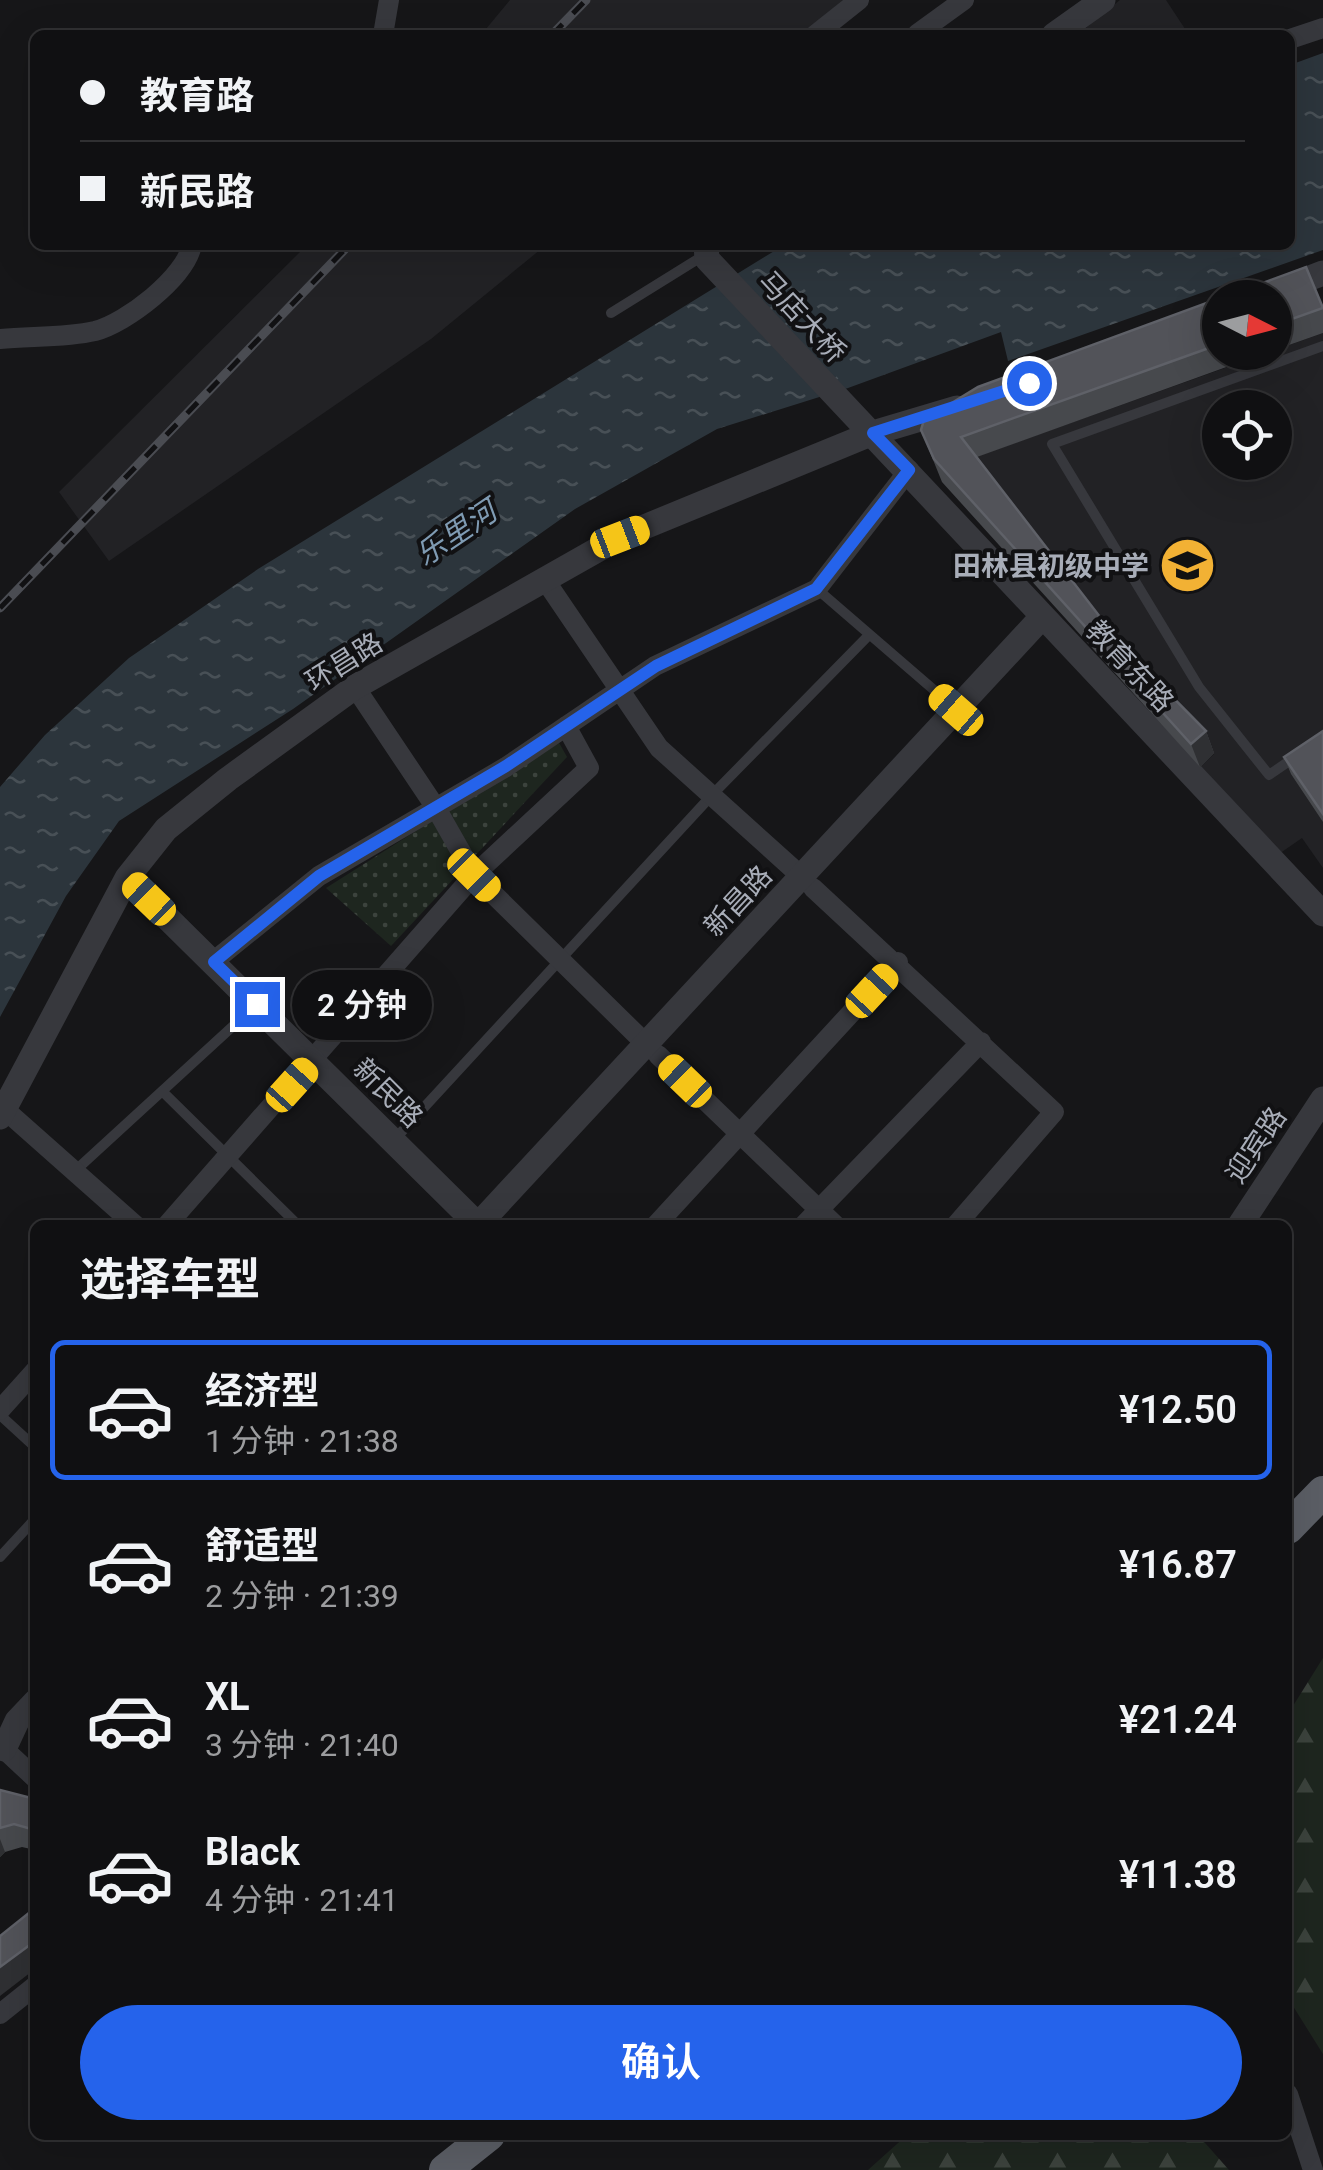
<!DOCTYPE html>
<html lang="zh">
<meta charset="utf-8">
<style>
body{margin:0;font-family:Roboto,"Noto Sans SC",sans-serif;background:#1e1e20;color:#f1f3f6;height:100vh;display:flex;flex-direction:column;font-size:38px;white-space:nowrap}
*{box-sizing:border-box;margin:0}
p{font-size:32px;color:#9c9d9f}
.icon{flex:none;width:55px;height:55px;fill:none;stroke:currentColor;stroke-width:2;stroke-linecap:round;stroke-linejoin:round}
.map{position:relative;flex:1;overflow:hidden}
.details{position:absolute;left:30px;top:1220px;width:1262px;height:920px;display:flex;flex-direction:column;background:#101012;border-radius:15px;box-shadow:0 10px 40px #0002,0 0 0 2px #303032}
.details>*{flex:none}
.guide{position:absolute;left:30px;top:30px;width:1265px;height:220px;border-radius:15px;box-shadow:0 10px 40px #0002,0 0 0 2px #303032;display:grid;align-content:center;height:220px;padding:0 50px;background:#101012}
.needle{width:65px;rotate:96deg}
.controls{position:absolute;left:1202px;top:280px;display:grid;gap:20px}
.controls a{display:grid;place-items:center;width:90px;height:90px;border-radius:50%;background:#101012;box-shadow:0 10px 40px #0002,0 0 0 2px #303032;font-size:50px}
.end{position:absolute;width:45px;height:45px;margin:-22px;border:12px solid #2563eb;background:#fff;box-shadow:0 0 0 5px #fff}
.from{border-radius:50%}
.bubble{position:absolute;height:70px;border-radius:35px;background:#101012;box-shadow:0 10px 40px #0002,0 0 0 2px #303032;font-size:32px;font-weight:600;line-height:70px;text-align:center}
.car{position:absolute;width:30px;height:60px;margin:-30px -15px;border-radius:12px;box-shadow:0 0 8px 2px #0007;background:linear-gradient(#f5c518 24%,#345 0 40%,#f5c518 0 76%,#345 0 86%,#f5c518 0)}
.guide b{display:flex;align-items:center;gap:35px;height:95px;font-size:38px}
.guide b+b{border-top:2px solid #303032}
.guide i{width:25px;height:25px;background:#f1f3f6}
ul{padding:0;list-style:none}
li{display:flex;align-items:center;gap:30px;height:140px;margin:0 20px 15px;padding:0 30px;border:5px solid transparent;border-radius:15px}
li div{flex:1}
li b{display:block;font-size:38px}
li em{font-style:normal;font-weight:600}
li.active{border-color:#2563eb}
li>.icon{width:90px;height:90px;stroke-width:1.5}
h2{padding:0 50px;font-size:45px;line-height:120px}
.primary-button{display:flex;gap:20px;margin-top:auto;padding:20px 50px}
.primary-button a{flex:1;height:115px;border-radius:60px;background:#2563eb;color:#fff;font-size:40px;font-weight:600;line-height:115px;text-align:center}
.map>svg:first-child{display:block}
</style>
<div class="map">
<svg width="1323" height="2170" viewBox="0 0 1323 2170">
<defs>
<pattern id="forest-firs" width="22" height="20" patternUnits="userSpaceOnUse" patternTransform="scale(2.5)"><rect width="22" height="20" fill="#1e261f"/><path d="M5 1l3.5 6h-7zM16 11l3.5 6h-7z" fill="#3c433d"/></pattern>
<pattern id="park-dots" width="8" height="8" patternUnits="userSpaceOnUse" patternTransform="scale(2.5)"><rect width="8" height="8" fill="#1e261f"/><path d="M2 2h.1M6 6h.1" fill="none" stroke="#3c433d" stroke-width="1.8" stroke-linecap="round"/></pattern>
<pattern id="water-ripples" width="26" height="14" patternUnits="userSpaceOnUse" patternTransform="scale(2.5)"><rect width="26" height="14" fill="#2c353c"/><path d="M2 4q2-2 4 0t4 0M15 11q2-2 4 0t4 0" fill="none" stroke="#485056"/></pattern>
</defs>
<rect width="100%" height="100%" fill="#161618"/>
<path fill="#222225" fill-rule="evenodd" d="M510 0H843L801 35H481Z
M1120 0H1166L1189 35H1077Z
M307 245H546L431 339 109 561 59 492Z
M1323 333V868L1302 838 1276 856 1200 767 1214 754 1132 670 970 459ZM1220 408H1275V462H1220Z"/>
<path fill="url(#forest-firs)" d="M1323 1658V2054L1288 1998V1714Z
M907 2135H1198L1229 2170H868Z"/>
<path fill="url(#park-dots)" d="M558 741 567 757 391 946 326 888Z"/>
<path fill="url(#water-ripples)" d="M1323 53V250L1008 361 1001 332 848 388 717 429 575 509 293 709 119 821 66 896 0 1017V787L45 735 129 658 258 569 784 245H1290V65Z"/>
<g fill="none" stroke-linecap="round" stroke-linejoin="round">
<path stroke="#37383d" stroke-width="10" d="M611 313 706 254
M817 589 956 709
M1298 755 1269 775 1199 687 1052 444 1323 346
M162 1091 298 1225
M394 1140 712 795 869 635
M76 1170 256 1005
M0 1415 35 1447
M0 1557 35 1519"/>
<path stroke="#37383d" stroke-width="20" d="M917 34 964 0
M383 35 389 0
M815 35 859 0
M1290 39 1323 28
M0 339C30 336 65 338 95 331 126 323 185 278 192 245
M545 580 659 748 801 876
M355 687 436 808 474 875 646 1044
M813 888 1054 1112 956 1225
M214 961 319 876 506 767 655 666 817 589 909 470
M658 1055 835 1225
M3 1108 135 1225
M167 1225 474 875 589 768 566 726
M656 1225 898 962
M804 1225 981 1042
M0 1410 35 1371
M4 1749 35 1778
M0 2014 35 1986
M1288 2094 1313 2170"/>
<path stroke="#37383d" stroke-width="25" d="M1054 35 1103 0
M706 245 707 259 1323 914
M1258 298 1323 273
M127 878 478 1225 1042 617
M0 1117 127 878 166 829 228 779 355 687 620 537 873 433 957 408
M1240 1225 1323 1099
M4 1749 17 1721 35 1702"/>
<path stroke="#5b5e65" stroke-width="32" d="M1288 1528 1323 1492
M445 2170 489 2135"/>
<defs>
<path id="rail" d="M552 35 586 0
M0 608 349 245"/>
</defs>
<use href="#rail" stroke="#4a4c52" stroke-width="9"/>
<use href="#rail" stroke="#111113" stroke-width="5" stroke-dasharray="15" stroke-linecap="butt"/>
</g>
<path fill="#47494d" d="M1220 298V352H1268L977 457 1124 648 1206 731 1214 753 1200 767 942 482 921 430Z
M1275 298 1323 307V333L1275 350Z
M1323 731V822L1291 774 1284 757Z
M0 1790 35 1799V1850L22 1847 5 1852 0 1857Z"/>
<path fill="#2f3033" d="M1206 731 1214 753 1200 767 1191 744Z
M0 1839 5 1852 0 1857Z
M35 1941V1969L0 1996V1967Z"/>
<path fill="#525359" stroke="#5f6168" stroke-width="2.5" d="M1306 267 1323 308 1275 325V298H1222Z
M1220 298V344L961 437 1124 648 1206 731 1191 744 934 459 921 430 924 420 978 387Z
M1323 731V814L1284 757Z
M0 1790 35 1799V1830L14 1824 0 1828Z
M35 1908V1941L0 1967V1936Z"/>
<g fill="none" stroke-linecap="round" stroke-linejoin="round">
<path stroke="#2563eb" stroke-width="12" d="M257 1004 214 962 319 876 506 766 656 666 816 589 909 470 873 433 1029 383"/>
</g>
<defs>
<symbol id="school-disc" viewBox="-11 -11 22 22"><circle r="9.5" fill="#f2b134" stroke="#111113"/><path d="M0-5L7-2L0 1L-7-2ZM-4 1L0 2.5L4 1V4Q0 6-4 4Z" fill="#111"/></symbol>
</defs>
<g fill-rule="evenodd">
<use href="#school-disc" x="1156" y="534" width="63" height="63"/>
</g>
<g text-anchor="middle" dominant-baseline="central" stroke-width="8" stroke-linejoin="round" paint-order="stroke">
<g font-size="28" fill="#a8adb8" stroke="#111113">
<text transform="translate(802 317) rotate(47)">马店大桥</text>
<text transform="translate(344 662) rotate(-32)">环昌路</text>
<text transform="translate(1130 666) rotate(47)">教育东路</text>
<text transform="translate(738 901) rotate(-47)">新昌路</text>
<text transform="translate(388 1093) rotate(45)">新民路</text>
<text transform="translate(1256 1145) rotate(-56)">迎宾路</text>
</g>
<g font-size="28" font-weight="bold" fill="#a8adb8" stroke="#111113" text-anchor="end">
<text x="1149" y="566">田林县初级中学</text>
</g>
<g font-size="30" font-style="italic" fill="#7f9bb3" stroke="#111113">
<text transform="translate(456 533) rotate(-34)">乐里河</text>
</g>
</g>
</svg>
<div class="controls">
<a><svg class="needle" viewBox="-14 -14 28 28"><path d="M0-13l5 13h-10z" fill="#e53935"/><path d="M0 13l5-13h-10z" fill="#9c9d9f"/></svg></a>
<a><svg class="icon" aria-label="locate" viewBox="0 0 24 24"><circle cx="12" cy="12" r="6"/><path d="M12 2v4M12 18v4M2 12h4M18 12h4"/></svg></a>
</div>
<i class="end from" style="left:1029px;top:383px"></i>
<i class="end" style="left:257px;top:1004px"></i>
<div class="bubble" style="left:292px;top:970px;width:140px">2 分钟</div>
<i class="car" style="left:620px;top:537px;rotate:69deg"></i>
<i class="car" style="left:956px;top:710px;rotate:311deg"></i>
<i class="car" style="left:474px;top:875px;rotate:135deg"></i>
<i class="car" style="left:149px;top:899px;rotate:314deg"></i>
<i class="car" style="left:872px;top:991px;rotate:43deg"></i>
<i class="car" style="left:685px;top:1081px;rotate:314deg"></i>
<i class="car" style="left:292px;top:1085px;rotate:42deg"></i>
<div class="guide">
<b><i class="from"></i>教育路</b>
<b><i></i>新民路</b>
</div>
<section class="details">
<h2>选择车型</h2>
<ul>
<li class="active"><svg class="icon" aria-label="car" viewBox="0 0 24 24"><path d="M5 17H2v-5l4-1 3-4h7l3 4 3 1v5h-3M9 17h6M6 11h13"/><circle cx="7" cy="17" r="2"/><circle cx="17" cy="17" r="2"/></svg><div><b>经济型</b><p>1 分钟 · 21:38</p></div><em>¥12.50</em></li>
<li><svg class="icon" aria-label="car" viewBox="0 0 24 24"><path d="M5 17H2v-5l4-1 3-4h7l3 4 3 1v5h-3M9 17h6M6 11h13"/><circle cx="7" cy="17" r="2"/><circle cx="17" cy="17" r="2"/></svg><div><b>舒适型</b><p>2 分钟 · 21:39</p></div><em>¥16.87</em></li>
<li><svg class="icon" aria-label="car" viewBox="0 0 24 24"><path d="M5 17H2v-5l4-1 3-4h7l3 4 3 1v5h-3M9 17h6M6 11h13"/><circle cx="7" cy="17" r="2"/><circle cx="17" cy="17" r="2"/></svg><div><b>XL</b><p>3 分钟 · 21:40</p></div><em>¥21.24</em></li>
<li><svg class="icon" aria-label="car" viewBox="0 0 24 24"><path d="M5 17H2v-5l4-1 3-4h7l3 4 3 1v5h-3M9 17h6M6 11h13"/><circle cx="7" cy="17" r="2"/><circle cx="17" cy="17" r="2"/></svg><div><b>Black</b><p>4 分钟 · 21:41</p></div><em>¥11.38</em></li>
</ul>
<div class="primary-button"><a>确认</a></div>
</section>
</div>
